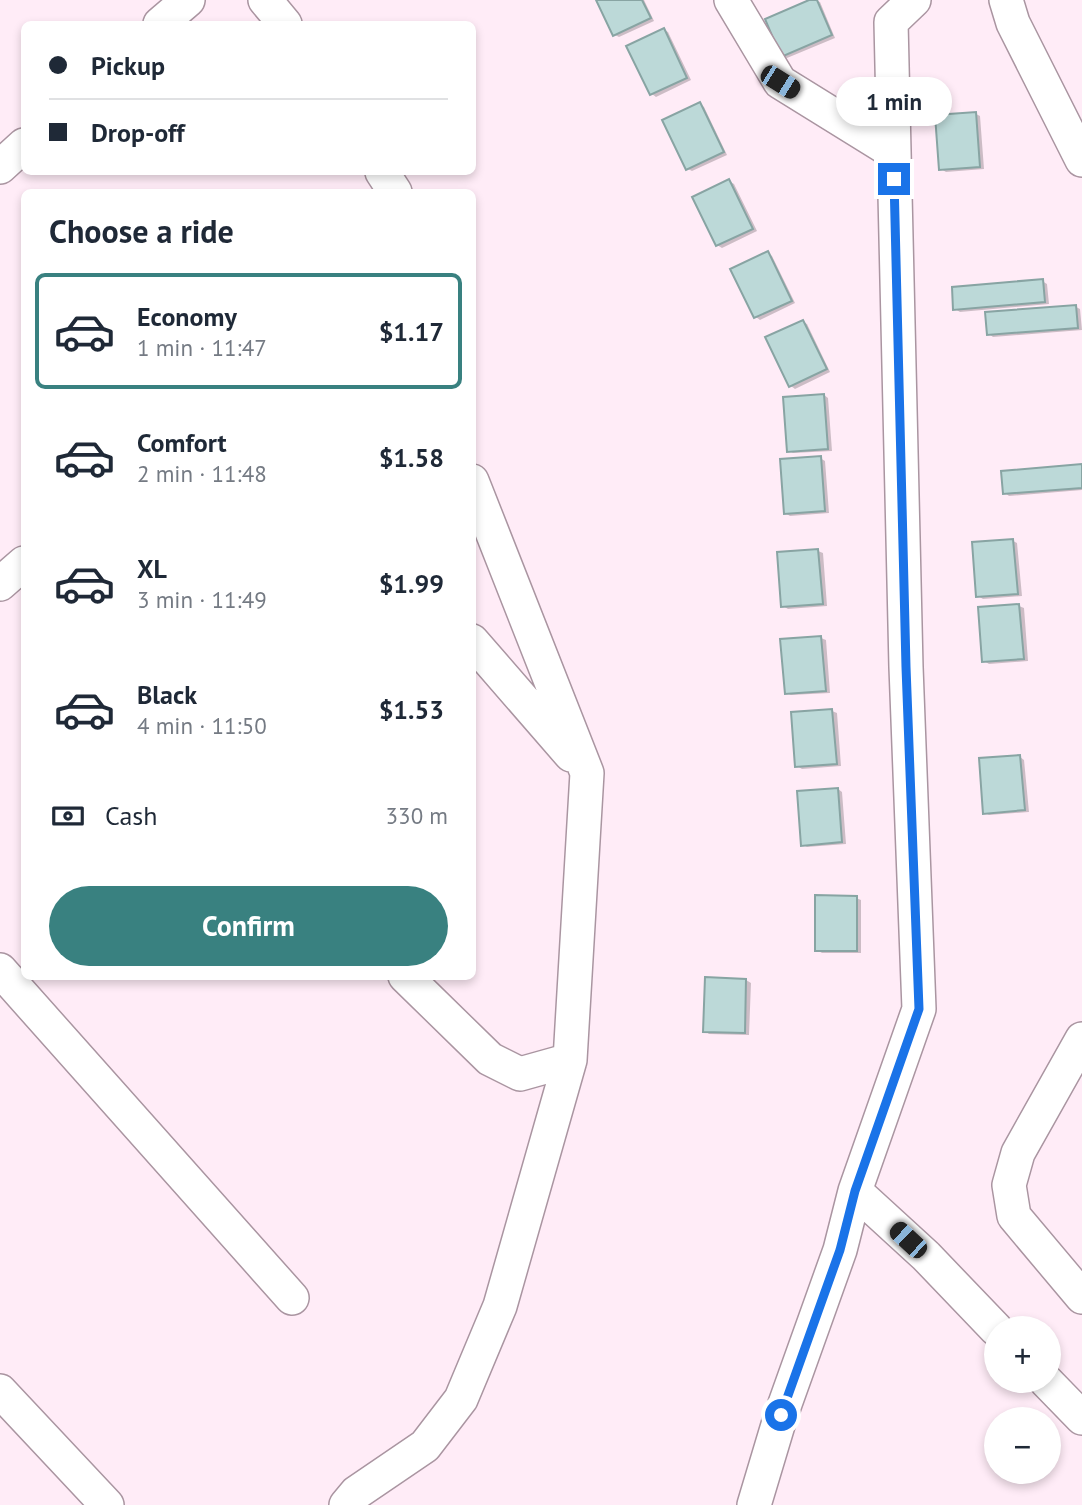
<!DOCTYPE html>
<meta charset="utf-8">
<style>
body{margin:0;font-family:"PT Sans",sans-serif;background:#f6f6f7;color:#1f2937;height:100vh;display:flex;flex-direction:column;font-size:26px;white-space:nowrap}
*{box-sizing:border-box;margin:0}
p{font-size:23px;color:#747a83}
.icon{flex:none;width:38px;height:38px;fill:none;stroke:currentColor;stroke-width:2;stroke-linecap:round;stroke-linejoin:round}
.map{position:relative;flex:1;overflow:hidden}
.sheet{position:absolute;left:21px;top:189px;width:455px;height:791px;display:flex;flex-direction:column;background:#fff;border-radius:10px;box-shadow:0 4px 10px #0003}
.sheet>*{flex:none}
.guide{position:absolute;left:21px;top:21px;width:455px;height:154px;border-radius:10px;box-shadow:0 4px 10px #0003;display:grid;align-content:center;height:154px;padding:0 28px;background:#fff}
.fabs{position:absolute;left:984px;top:1316px;display:grid;gap:14px}
.fabs a{display:grid;place-items:center;width:77px;height:77px;border-radius:50%;background:#fff;box-shadow:0 4px 10px #0003;font-size:35px}
.end{position:absolute;width:32px;height:32px;margin:-16px;border:9px solid #1a73e8;background:#fff;box-shadow:0 0 0 4px #fff}
.from{border-radius:50%}
.bubble{position:absolute;height:49px;border-radius:24px;background:#fff;box-shadow:0 4px 10px #0003;font-size:23px;font-weight:800;line-height:49px;text-align:center}
.car{position:absolute;width:21px;height:42px;margin:-21px -10px;border-radius:9px;box-shadow:0 0 5px 2px #0007;background:linear-gradient(#222 24%,#8ab4d8 0 40%,#222 0 76%,#8ab4d8 0 86%,#222 0)}
.guide b{display:flex;align-items:center;gap:24px;height:66px;font-size:26px}
.guide b+b{border-top:2px solid #e0e1e3}
.guide i{width:18px;height:18px;background:#1f2937}
ul{padding:0;list-style:none}
li{display:flex;align-items:center;gap:21px;height:116px;margin:0 14px 10px;padding:0 14px;border:4px solid transparent;border-radius:10px}
li div{flex:1}
li b{display:block;font-size:26px}
li em{font-style:normal;font-weight:800}
li.on{border-color:#398180}
li>.icon{width:63px;height:63px;stroke-width:1.5}
h2{padding:0 28px;font-size:32px;line-height:84px}
.pay{display:flex;align-items:center;gap:18px;height:77px;padding:0 28px;font-size:26px}
.pay p{margin-inline-start:auto}
.action{display:flex;gap:14px;margin-top:auto;padding:14px 28px}
.action a{flex:1;height:80px;border-radius:42px;background:#398180;color:#fff;font-size:28px;font-weight:800;line-height:80px;text-align:center}
.map>svg:first-child{display:block}
</style>
<div class="map">
<svg width="1082" height="1505" viewBox="0 0 1082 1505">
<rect width="100%" height="100%" fill="#ffecf7"/>
<path fill="#0003" d="M598 0H644L654 21 619 37 615 35Z
M814 0 820 2 835 38 787 58 782 56Z
M664 30 668 32 691 80 656 97 652 94 629 46Z
M700 104 704 107 727 155 692 171 688 169Z
M976 114 980 116 984 169 946 172 941 169Z
M729 181 734 184 757 231 722 248 717 245Z
M768 253 772 256 795 303 760 320 756 317Z
M1042 281 1047 284 1049 304 960 312 955 309Z
M1076 307 1080 309 1082 330 993 337 989 334Z
M803 322 807 324 830 372 795 389 791 386Z
M824 395 828 398 832 451 793 453 789 451Z
M820 458 825 461 829 513 790 516 785 513Z
M1082 466V490L1009 496 1005 493Z
M1013 541 1017 543 1022 596 983 599 978 596Z
M818 551 823 553 827 606 788 609 783 606Z
M1019 606 1024 608 1028 661 989 664 984 661Z
M821 638 826 640 830 693 791 695 786 693Z
M832 711 837 713 841 766 802 769 797 766Z
M1020 757 1024 760 1029 812 989 815 985 813Z
M838 789 842 792 846 844 807 847 803 845Z
M856 898 861 900V953H822L817 950Z
M746 980 751 983 749 1035 709 1034 705 1031Z"/>
<path fill="#bcd9d8" stroke="#88a4a3" stroke-width="2" d="M596 0H642L651 18 613 36Z
M809 0H817L832 35 781 57 765 19Z
M664 28 687 78 650 95 626 46Z
M700 102 724 152 686 170 662 120Z
M976 112 980 167 939 170 935 115Z
M729 179 753 229 716 246 692 197Z
M768 251 792 301 754 318 730 269Z
M1043 279 1045 302 953 310 952 287Z
M1076 305 1078 328 987 335 985 312Z
M803 320 827 369 789 387 765 337Z
M824 394 828 449 787 452 783 397Z
M821 456 825 511 784 514 780 459Z
M1082 464V488L1003 494 1001 471Z
M1013 539 1018 594 976 597 972 542Z
M818 549 823 604 781 607 777 552Z
M1019 604 1024 659 982 662 978 607Z
M821 636 826 691 785 694 780 639Z
M832 709 837 764 795 767 791 712Z
M1020 755 1025 810 983 814 979 758Z
M838 788 842 842 801 846 797 791Z
M815 895 857 896V951H815Z
M705 977 746 979 745 1033 703 1032Z"/>
<g fill="none" stroke-linecap="round" stroke-linejoin="round">
<defs>
<path id="minor" d="M265 0 285 24
M731 0 780 82 893 152
M1006 0 1013 23 1082 160
M160 24 188 0
M0 167 24 145
M382 172 395 192
M0 584 24 563
M472 641 571 755
M0 970 292 1298
M405 976 490 1059 520 1074 570 1060
M1082 1039 1018 1153 1009 1185 1014 1216 1082 1297
M855 1191 926 1256 996 1329
M1046 1381 1082 1418
M0 1391 107 1505
M346 1505 356 1493 425 1446 461 1399 500 1306 570 1060 587 773 472 481
M754 1505 781 1415 840 1250 855 1191 919 1009 906 667 891 22 914 0"/>
</defs>
<use href="#minor" stroke="#aa95a1" stroke-width="36"/>
<use href="#minor" stroke="#fff" stroke-width="33"/>
</g>
<g fill="none" stroke-linecap="round" stroke-linejoin="round">
<path stroke="#1a73e8" stroke-width="9" d="M781 1415 840 1250 855 1191 919 1009 906 667 894 179"/>
</g>
</svg>
<div class="fabs">
<a>+</a>
<a>−</a>
</div>
<i class="end from" style="left:781px;top:1415px"></i>
<i class="end" style="left:894px;top:179px"></i>
<div class="bubble" style="left:836px;top:77px;width:116px">1 min</div>
<i class="car" style="left:780px;top:82px;rotate:122deg"></i>
<i class="car" style="left:908px;top:1240px;rotate:313deg"></i>
<div class="guide">
<b><i class="from"></i>Pickup</b>
<b><i></i>Drop-off</b>
</div>
<section class="sheet">
<h2>Choose a ride</h2>
<ul>
<li class="on"><svg class="icon" aria-label="car" viewBox="0 0 24 24"><path d="M5 17H2v-5l4-1 3-4h7l3 4 3 1v5h-3M9 17h6M6 11h13"/><circle cx="7" cy="17" r="2"/><circle cx="17" cy="17" r="2"/></svg><div><b>Economy</b><p>1 min · 11:47</p></div><em>$1.17</em></li>
<li><svg class="icon" aria-label="car" viewBox="0 0 24 24"><path d="M5 17H2v-5l4-1 3-4h7l3 4 3 1v5h-3M9 17h6M6 11h13"/><circle cx="7" cy="17" r="2"/><circle cx="17" cy="17" r="2"/></svg><div><b>Comfort</b><p>2 min · 11:48</p></div><em>$1.58</em></li>
<li><svg class="icon" aria-label="car" viewBox="0 0 24 24"><path d="M5 17H2v-5l4-1 3-4h7l3 4 3 1v5h-3M9 17h6M6 11h13"/><circle cx="7" cy="17" r="2"/><circle cx="17" cy="17" r="2"/></svg><div><b>XL</b><p>3 min · 11:49</p></div><em>$1.99</em></li>
<li><svg class="icon" aria-label="car" viewBox="0 0 24 24"><path d="M5 17H2v-5l4-1 3-4h7l3 4 3 1v5h-3M9 17h6M6 11h13"/><circle cx="7" cy="17" r="2"/><circle cx="17" cy="17" r="2"/></svg><div><b>Black</b><p>4 min · 11:50</p></div><em>$1.53</em></li>
</ul>
<div class="pay"><svg class="icon" aria-label="cash" viewBox="0 0 24 24"><path d="M3 7h18v10H3z"/><circle cx="12" cy="12" r="2"/></svg>Cash<p>330 m</p></div>
<div class="action"><a>Confirm</a></div>
</section>
</div>
